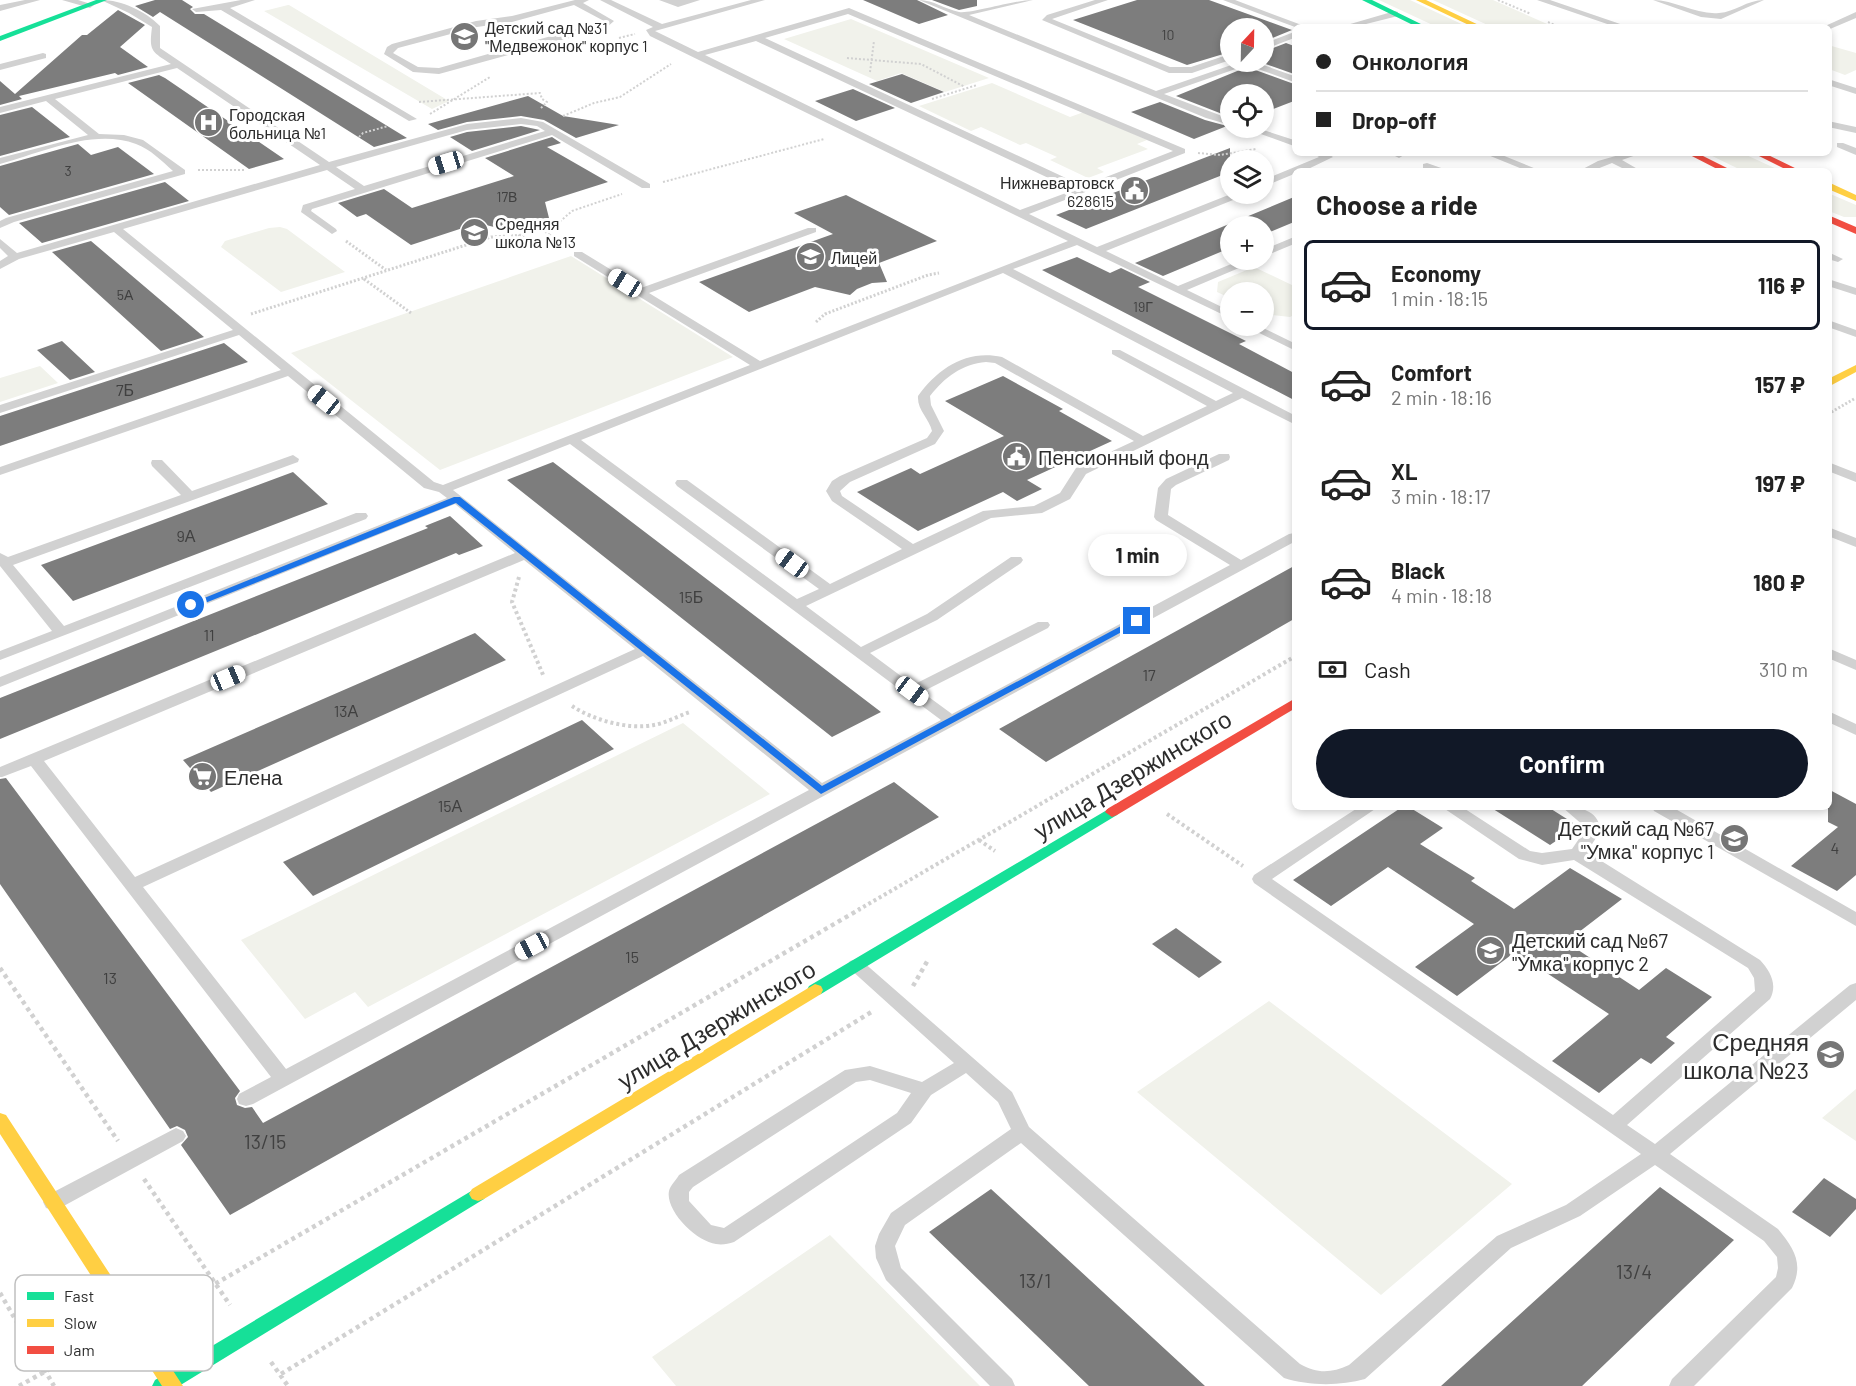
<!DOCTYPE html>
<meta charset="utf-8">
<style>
body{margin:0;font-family:Barlow,sans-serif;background:#f6f6f6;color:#222;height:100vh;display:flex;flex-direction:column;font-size:22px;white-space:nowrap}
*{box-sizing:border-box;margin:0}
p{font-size:20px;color:#767676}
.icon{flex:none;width:33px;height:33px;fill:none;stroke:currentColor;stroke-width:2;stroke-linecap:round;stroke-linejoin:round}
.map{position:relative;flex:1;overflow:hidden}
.panel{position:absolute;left:1292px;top:168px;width:540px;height:642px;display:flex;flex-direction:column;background:#fff;border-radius:9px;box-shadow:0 3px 9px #0003}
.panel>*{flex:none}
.top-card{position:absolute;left:1292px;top:24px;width:540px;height:132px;border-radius:9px;box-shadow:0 3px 9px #0003;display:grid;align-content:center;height:132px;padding:0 24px;background:#fff}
.needle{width:39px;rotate:22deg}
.fabs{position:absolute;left:1220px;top:18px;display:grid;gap:12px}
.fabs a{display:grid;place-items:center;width:54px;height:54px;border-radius:50%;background:#fff;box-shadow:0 3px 9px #0003;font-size:30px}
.end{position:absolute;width:27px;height:27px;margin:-14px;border:8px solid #1a73e8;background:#fff;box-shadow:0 0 0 3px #fff}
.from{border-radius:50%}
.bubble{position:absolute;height:42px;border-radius:21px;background:#fff;box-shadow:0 3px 9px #0003;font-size:20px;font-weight:700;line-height:42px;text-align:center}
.car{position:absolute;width:18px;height:36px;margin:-18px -9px;border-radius:8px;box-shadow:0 0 4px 2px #0007;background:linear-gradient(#fff 24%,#345 0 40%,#fff 0 76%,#345 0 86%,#fff 0)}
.top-card b{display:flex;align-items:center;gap:21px;height:57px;font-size:22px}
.top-card b+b{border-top:2px solid #e0e0e0}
.top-card i{width:15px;height:15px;background:#222}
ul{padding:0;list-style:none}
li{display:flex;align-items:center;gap:18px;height:90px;margin:0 12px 9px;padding:0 12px;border:3px solid transparent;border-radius:9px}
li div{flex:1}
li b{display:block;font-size:22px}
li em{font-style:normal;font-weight:700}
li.on{border-color:#111827}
li>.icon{width:54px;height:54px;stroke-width:1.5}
h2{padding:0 24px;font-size:27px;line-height:72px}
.pay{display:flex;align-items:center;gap:15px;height:66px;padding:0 24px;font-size:22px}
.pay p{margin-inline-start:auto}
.primary-button{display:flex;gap:12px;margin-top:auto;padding:12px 24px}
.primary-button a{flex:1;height:69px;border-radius:36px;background:#111827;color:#fff;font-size:24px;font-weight:700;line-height:69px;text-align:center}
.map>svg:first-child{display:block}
</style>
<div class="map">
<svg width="1856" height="1386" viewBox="0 0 1856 1386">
<rect width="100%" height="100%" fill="#fff"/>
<path fill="#f1f2eb" d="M1379 0H1410L1468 27H1437Z
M1433 0H1493L1554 27H1492Z
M288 5H289L449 101 432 109 264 11Z
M851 19 989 78 945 92 901 73 877 81 784 39Z
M1828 45 1856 53V70L1845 75 1829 69Z
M992 83 1070 117 1084 112 1147 140 1137 144 1148 149 1097 168 1104 172 1088 178 1050 160 1057 157 1026 143 1020 145 981 127 971 131 919 106Z
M1706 153H1742L1781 171H1743Z
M1828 193 1856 205V217H1844L1829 211Z
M269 228 280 227 287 229 345 272 281 292 221 247 225 241Z
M571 256 733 357 440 470 291 353Z
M1254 267 1294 286V315L1290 317 1263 314V292H1230V298L1217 292 1218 282Z
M40 366 58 383 0 402V378Z
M683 723 770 794 368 1007 355 992 305 1019 241 940Z
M1269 1001 1512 1184 1381 1295 1137 1092Z
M1856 1089V1141L1822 1118Z
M830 1235 980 1386H676L652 1357Z"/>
<path fill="#7d7d7d" d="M155 0H182L193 7 190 9 195 14H204L407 138 374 147 160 12 153 17 135 6Z
M863 0H917L948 15 919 24Z
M932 0H977V6L959 10Z
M1137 0H1209L1292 30 1263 42V28H1230V52L1187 65 1073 20Z
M118 10 145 25 120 47 148 67 118 75 115 73 19 96 22 99 0 105V81L15 94 82 35H87Z
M1286 43 1294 46V74L1260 62H1263V52Z
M1247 67 1294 84V101L1263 113V94H1230V117L1176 96Z
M902 74 944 92 911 103 869 84Z
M159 75 165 78 284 159 249 169 128 83Z
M853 89 895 108 856 121 815 101Z
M528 96 563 116 619 125 576 138 544 120 521 116 467 122 438 130 428 124Z
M1160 102 1205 120 1227 126 1194 139 1131 112Z
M32 107 70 137 0 156V115Z
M521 126 540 130 472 151 450 137 467 132Z
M552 137 561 143 547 147 608 182 545 202 549 218 534 220 510 231 478 223 411 245 366 214 357 217 338 203 384 189 412 208 514 176 485 158Z
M78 144 91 155 118 147 154 174 9 215 0 207V166Z
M1230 148V172L1086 229 1056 215Z
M165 182 189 201 42 243 19 223Z
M846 195 937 241 879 263 887 282 872 283 857 289 850 295 815 287 749 312 699 282 833 234 794 213Z
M1294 197V222L1263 235V226H1230V248L1163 276 1135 263Z
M91 241 204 337 161 351 52 252Z
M1077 257 1110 273 1121 268 1150 282 1138 287 1246 341 1239 344 1294 373V400L1042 270Z
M62 341 95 372 70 380 37 350Z
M224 343 248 362 0 446V416Z
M1003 376 1063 409 1059 411 1112 441 1027 480 1042 489 1017 501 1003 492 918 531 857 492 911 468 920 474 1004 436 945 401Z
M553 462 881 712 832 737 507 480Z
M293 472 328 504 73 601 41 565Z
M450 516 483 546 459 555 456 553 0 739V698L428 528 425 526Z
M1294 566V619L1046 762 999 729Z
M475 633 506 660 211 792 183 760Z
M582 720 614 749 313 896 283 862Z
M6 778 240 1091 235 1098 237 1105 245 1108 252 1107 263 1123 894 782 939 817 230 1215 181 1145 188 1137 185 1130 177 1126 170 1129 0 884V779Z
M1828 789 1856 804V875L1837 891 1791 866 1838 827 1828 822Z
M1402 807H1409L1443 828 1420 844 1475 878 1471 881 1514 909 1570 868 1622 899 1566 942 1639 990 1666 968 1712 997 1666 1037 1675 1043 1651 1064 1641 1058 1599 1093 1552 1061 1609 1014 1515 952 1457 996 1415 967 1474 924 1388 867 1331 906 1293 880Z
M1490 807H1548L1578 826 1550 845Z
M1176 928 1222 962 1199 978 1152 944Z
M1824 1178 1856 1199V1209L1830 1237 1792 1212Z
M1660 1187 1734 1240 1582 1386H1441Z
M991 1189 1039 1233 1205 1386H1089L929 1232Z"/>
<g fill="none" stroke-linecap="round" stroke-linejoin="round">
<path stroke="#d1d1d1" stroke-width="2" stroke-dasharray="2 2" stroke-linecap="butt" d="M1498 0 1531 14
M1548 22 1559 27
M619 38 635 34
M847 58 921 64 965 87
M870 72 874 41
M932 99 977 85
M419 102 540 93 542 99 547 102 541 108
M430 114 490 77
M563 116 594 103 620 97 671 64
M359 137 363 133 388 126
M1198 153 1220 155 1256 149
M198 170H244
M663 182 824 139
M542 230 556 225 572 211 622 194
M518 236 542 230 552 236"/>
<path stroke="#d1d1d1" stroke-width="3" stroke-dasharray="2 2" stroke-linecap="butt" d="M549 235 563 243
M346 241 386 270
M364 279 411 313
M251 314 491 237 526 235
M816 322 825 314 928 275 939 273
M1828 414 1854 399"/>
<path stroke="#d1d1d1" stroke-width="4" stroke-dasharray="3 3" stroke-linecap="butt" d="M519 577 512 602 544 677
M572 706C593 720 628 730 654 725 666 723 678 716 690 712
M1167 814 1243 866
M979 840 995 851
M858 910 1294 657"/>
<path stroke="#d1d1d1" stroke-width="4.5" stroke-dasharray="4 4" stroke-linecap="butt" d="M0 968 118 1141
M913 986 928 960
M144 1179 230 1305
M0 1293 54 1386
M164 1306 215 1284 860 909
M271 1362 288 1386
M281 1374 873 1011
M19 1386 102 1340"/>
<path fill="#d1d1d1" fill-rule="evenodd" d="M25 0H40L0 11V5Z
M62 0H78L94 5 90 8Z
M101 0C122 0 145 11 160 26V48L329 162 467 124 521 118 543 122 650 184V188H642L552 135 312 209 311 211 336 229 337 231 332 234 301 212 303 205 355 189 327 170 123 229 434 482 443 485 750 365 574 256V252H582L641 288 808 228H816V232L649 293 760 361 1068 241 650 36 646 30 653 27 600 0H611L662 24 751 0H765L655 31 698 52 849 8 1185 149V153L1029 214 1097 247 1231 194H1244L1243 196 1106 251 1178 286 1241 260H1254L1253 262 1187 290 1230 311V318L1077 245 1013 269 1294 415V424L1242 398 1086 474 1070 499 1042 513 991 518 806 606 861 647 927 614 1011 557H1021L1023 560 1021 563 937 620 870 653 913 685 1038 622H1048L1050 625 1048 628 922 692 952 714 1230 565 1156 520 1154 517 1158 488 1166 479 1219 454H1229L1230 457 1229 460 1176 485 1171 489 1168 515 1241 560 1289 534 1294 533V542L253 1104 246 1106 239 1104 237 1099 239 1094 271 1077 31 766 2 777H0V767L515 553 455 504 0 687V677L447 498 439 492 424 488 288 376 0 475V467L281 370 239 335 0 413V405L233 330 114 232 19 259 0 269V261L8 256 0 248V239L17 253 320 165 177 68 55 99 99 134 124 135 143 140 185 170V174L14 222 0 228V221L6 218 173 171C162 161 150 149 136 144 93 128 41 153 0 164V158L88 135 46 101 0 113V107L171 64C151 51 149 51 152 27L129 13ZM848 14 1173 151 1083 186 765 38ZM756 41 1074 190 1020 210 705 55ZM521 124 537 126 545 131 364 186 336 167 467 130ZM1003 273 1233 393 1216 401 1120 350H1112V354L1207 406 1143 436 1002 357C967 349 938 368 918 396 917 410 929 418 932 431L927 438 840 476 832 481 826 491 832 501 902 549 830 584 687 480H677L675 483 677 486 819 589 797 599 581 440ZM986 362 995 363 1134 441 1076 468 1060 493 1034 506 983 511 913 544 842 496 840 491 850 482 935 444 944 431 931 405 930 396C945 377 962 364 986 362ZM570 444 941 720 822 783 453 490ZM524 560 635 649 135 877 44 761ZM643 656 809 790 286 1069 143 887Z
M241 0H255L230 8 417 119 409 121 221 10 196 12 192 9Z
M575 0H589L583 3 614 21 606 28 439 74 413 72 384 54 387 47 392 44 476 21 512 16ZM574 5 604 21 439 68 418 67 393 53 398 48 477 27 512 22Z
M659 0H700L678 7Z
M919 0C934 0 944 9 959 12 972 14 1013 0 1033 0L969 15 1156 91 1240 62H1255L1294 76V82L1247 65 1164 94 1230 119V125L1206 118Z
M1095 0H1108L1052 19 1170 67H1191L1230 54V60L1192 73H1169L1042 20 1047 15Z
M1223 0H1235L1307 27H1295Z
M1537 0H1550L1629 27H1616Z
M1653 0C1675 0 1696 15 1719 13 1735 12 1747 0 1764 0L1721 19 1701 17Z
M1395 11 1398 12V16L1354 27H1340Z
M1856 12V18L1830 29 1823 27Z
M1294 32V38L1263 50V44Z
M43 53 46 54V58L0 70V64Z
M1828 79 1856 88V94L1828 85Z
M1828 121 1856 127V133L1828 127Z
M1244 128H1257L1294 140V146Z
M1837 143H1843L1856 148V155L1837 147Z
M1313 153H1327L1333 157 1304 171H1294V174L1263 187V180L1319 157Z
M1389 153H1403L1404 155 1399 158Z
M1483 153H1497L1541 171H1527Z
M1626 153H1642L1622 160 1641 171H1628L1612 163 1592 171H1579L1598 161Z
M1427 163 1444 169 1445 171H1431L1423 168V164Z
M1294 237V244L1263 257V250Z
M1828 252 1843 259 1838 262 1828 259Z
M1828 279 1856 288V295L1828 286Z
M1828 320 1856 330V337L1828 327Z
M1245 326H1259L1294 343V350Z
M293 455 299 459 298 462 13 565 64 626 356 513H366L368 516 366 519 0 660V651L52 631 0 566V553L8 557 181 495 152 466 151 463 152 460H162L192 491Z
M1828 462 1856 473V482L1828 471Z
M1828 527 1856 538V547L1828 536Z
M1828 648 1856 660V670L1828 658Z
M1828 711 1856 724V735L1828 722Z
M1359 807H1378L1272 879 1613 1115 1755 991 1754 978 1748 968 1574 860 1542 865 1519 859 1442 807H1462L1530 851 1542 853 1572 849 1585 830 1584 826 1562 807C1580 807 1597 809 1601 830L1587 852 1760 960C1770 971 1778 984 1770 999L1627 1125 1655 1144 1850 985 1856 983V1000L1670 1154 1778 1229C1794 1248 1804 1264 1792 1288L1694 1386H1669L1672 1379 1776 1277 1778 1268 1777 1257 1764 1241 1655 1165 1580 1216 1511 1248 1365 1379C1340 1386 1309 1386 1284 1378L1021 1143 905 1225 895 1246 901 1268 1012 1379 1015 1386H990L886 1280 876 1258 875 1246 879 1234 891 1213 1011 1129 998 1102 966 1073 931 1095 911 1123 734 1242C728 1244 722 1245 716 1244 697 1242 665 1211 669 1191 670 1186 676 1180 679 1175L845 1070 870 1066 922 1082 954 1063 850 969 847 965 850 961 856 959 862 961 1012 1092 1029 1127 1300 1364C1318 1374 1331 1373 1349 1365L1497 1236 1566 1205 1641 1154 1254 883 1252 879 1254 875ZM870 1080 911 1093 897 1113 724 1228 711 1225 689 1201V1192L693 1187 856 1082Z
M1652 807H1672L1856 912V926L1654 811Z
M176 1128 183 1131 186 1136 183 1141 60 1208 53 1210 46 1208 43 1202 46 1196Z"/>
<path fill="#16e098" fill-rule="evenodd" d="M96 0H107L0 41V36Z
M1362 0H1372L1427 27H1417Z
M1112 807 1117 809 1119 812 1117 815 821 994 815 996 809 994 807 990 809 986Z
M478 1187 484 1189 487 1194 484 1199 179 1386H152L155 1380Z"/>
<path fill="#ffcf43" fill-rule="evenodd" d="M1416 0H1426L1483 27H1473Z
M1828 182 1856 195V201L1828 189Z
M1856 365V372L1828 387V379Z
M815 984 821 986 823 990 821 994 484 1199 478 1201 472 1199 469 1194 472 1189Z
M0 1113 6 1115 183 1386H162L0 1134Z"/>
<path fill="#f24e42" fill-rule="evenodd" d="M1686 153H1697L1733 171H1721Z
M1753 153H1764L1801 171H1789Z
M1828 215 1856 227V234L1828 222Z
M1294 699V709L1117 815 1112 817 1105 812 1107 809Z"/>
</g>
<path fill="#1a73e8" d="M454 497H460L822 786 1134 619 1142 621 821 794 456 503 195 607 187 605Z"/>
<defs>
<symbol id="school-disc" viewBox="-11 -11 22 22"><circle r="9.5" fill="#767676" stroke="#fff"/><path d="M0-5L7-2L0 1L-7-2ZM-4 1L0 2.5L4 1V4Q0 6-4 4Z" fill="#fff"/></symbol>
<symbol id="hospital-disc" viewBox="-11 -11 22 22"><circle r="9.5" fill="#767676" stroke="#fff"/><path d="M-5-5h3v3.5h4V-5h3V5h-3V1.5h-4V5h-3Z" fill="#fff"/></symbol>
<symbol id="civic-disc" viewBox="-11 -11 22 22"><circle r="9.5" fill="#767676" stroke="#fff"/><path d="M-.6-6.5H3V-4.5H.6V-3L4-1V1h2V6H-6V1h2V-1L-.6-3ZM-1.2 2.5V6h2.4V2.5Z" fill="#fff"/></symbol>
<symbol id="supermarket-disc" viewBox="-11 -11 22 22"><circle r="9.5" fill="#767676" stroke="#fff"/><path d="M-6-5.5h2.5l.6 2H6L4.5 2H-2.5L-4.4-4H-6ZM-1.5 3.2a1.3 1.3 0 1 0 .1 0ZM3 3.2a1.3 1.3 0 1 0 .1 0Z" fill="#fff"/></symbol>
</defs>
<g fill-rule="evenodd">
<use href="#school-disc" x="448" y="20" width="33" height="33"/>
<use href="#hospital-disc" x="192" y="106" width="33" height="33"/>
<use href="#civic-disc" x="1118" y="174" width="33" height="33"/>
<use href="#school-disc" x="458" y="216" width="33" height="33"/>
<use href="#school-disc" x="794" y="240" width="33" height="33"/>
<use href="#civic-disc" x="1000" y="440" width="33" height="33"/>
<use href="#supermarket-disc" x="186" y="760" width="33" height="33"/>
<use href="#school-disc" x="1718" y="822" width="33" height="33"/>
<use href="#school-disc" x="1474" y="934" width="33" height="33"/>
<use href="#school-disc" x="1814" y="1038" width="33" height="33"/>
</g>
<g text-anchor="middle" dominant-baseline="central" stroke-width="6" stroke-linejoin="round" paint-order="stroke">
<g font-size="14" fill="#404040">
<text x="1168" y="34">10</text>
<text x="68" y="170">3</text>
<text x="507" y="196">17В</text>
<text x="125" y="294">5А</text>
<text x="1143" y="306">19Г</text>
</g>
<g font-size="16" fill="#2c2c2c" stroke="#fff" text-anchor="start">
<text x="485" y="27">Детский сад №31<tspan x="485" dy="18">"Медвежонок" корпус 1</tspan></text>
<text x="229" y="114">Городская<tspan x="229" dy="18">больница №1</tspan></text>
<text x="1114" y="182" text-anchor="end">Нижневартовск<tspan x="1114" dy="18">628615</tspan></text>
<text x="495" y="223">Средняя<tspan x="495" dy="18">школа №13</tspan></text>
<text x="831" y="257">Лицей</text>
</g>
<g font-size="16" fill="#404040">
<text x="125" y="389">7Б</text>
<text x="186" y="535">9А</text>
<text x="691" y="596">15Б</text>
<text x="209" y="634">11</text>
<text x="1149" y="674">17</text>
<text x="346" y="710">13А</text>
<text x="450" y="805">15А</text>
<text x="1835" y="847">4</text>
<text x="632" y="956">15</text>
<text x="110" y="977">13</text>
</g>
<g font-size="20" fill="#2c2c2c" stroke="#fff" text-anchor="start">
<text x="1038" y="457">Пенсионный фонд</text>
<text x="224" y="777">Елена</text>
<text x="1714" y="828" text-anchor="end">Детский сад №67<tspan x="1714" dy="23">"Умка" корпус 1</tspan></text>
<text x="1512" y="940">Детский сад №67<tspan x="1512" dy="23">"Умка" корпус 2</tspan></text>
</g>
<g font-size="20" fill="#404040">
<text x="265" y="1141">13/15</text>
<text x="1634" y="1271">13/4</text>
<text x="1035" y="1280">13/1</text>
</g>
<g font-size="24" fill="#2c2c2c" stroke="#fff">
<text transform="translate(1132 774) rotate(-31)">улица Дзержинского</text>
<text transform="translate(716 1024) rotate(-31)">улица Дзержинского</text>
</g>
<g font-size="24" fill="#2c2c2c" stroke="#fff" text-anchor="end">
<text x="1809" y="1041">Средняя<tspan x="1809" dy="28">школа №23</tspan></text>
</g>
</g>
<rect x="15" y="1275" width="198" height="96" rx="9" fill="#fff" stroke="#c0c0c0" stroke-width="1.5"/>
<rect x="27" y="1292" width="27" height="8" fill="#16e098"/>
<rect x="27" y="1319" width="27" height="8" fill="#ffcf43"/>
<rect x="27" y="1346" width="27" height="8" fill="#f24e42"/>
<g font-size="16" fill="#2c2c2c">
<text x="64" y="1302">Fast</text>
<text x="64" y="1329">Slow</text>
<text x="64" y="1356">Jam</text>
</g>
</svg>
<div class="fabs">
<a><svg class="needle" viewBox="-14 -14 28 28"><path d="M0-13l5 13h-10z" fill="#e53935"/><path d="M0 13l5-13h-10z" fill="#767676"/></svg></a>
<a><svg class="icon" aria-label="locate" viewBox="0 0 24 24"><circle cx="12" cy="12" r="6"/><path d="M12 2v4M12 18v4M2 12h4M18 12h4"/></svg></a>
<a><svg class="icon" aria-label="layers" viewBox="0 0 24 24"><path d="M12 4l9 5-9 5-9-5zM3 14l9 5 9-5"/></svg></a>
<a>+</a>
<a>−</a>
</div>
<i class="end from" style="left:191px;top:605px"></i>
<i class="end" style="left:1137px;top:621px"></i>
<div class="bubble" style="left:1088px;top:534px;width:99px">1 min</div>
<i class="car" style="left:446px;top:163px;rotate:253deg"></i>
<i class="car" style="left:625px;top:283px;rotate:302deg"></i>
<i class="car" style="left:324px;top:400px;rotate:309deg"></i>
<i class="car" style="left:792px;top:563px;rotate:306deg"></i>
<i class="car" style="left:228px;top:678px;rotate:67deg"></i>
<i class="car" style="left:912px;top:691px;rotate:127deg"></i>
<i class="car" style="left:532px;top:946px;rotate:242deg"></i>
<div class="top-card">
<b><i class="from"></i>Онкология</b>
<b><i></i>Drop-off</b>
</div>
<section class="panel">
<h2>Choose a ride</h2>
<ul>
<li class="on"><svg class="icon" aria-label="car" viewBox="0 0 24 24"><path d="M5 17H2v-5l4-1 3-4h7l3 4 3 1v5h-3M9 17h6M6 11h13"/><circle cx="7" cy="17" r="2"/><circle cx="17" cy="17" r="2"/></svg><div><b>Economy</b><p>1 min · 18:15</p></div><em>116 ₽</em></li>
<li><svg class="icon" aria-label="car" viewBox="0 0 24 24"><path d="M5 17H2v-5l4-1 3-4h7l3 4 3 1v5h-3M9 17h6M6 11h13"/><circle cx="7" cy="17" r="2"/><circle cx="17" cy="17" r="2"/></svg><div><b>Comfort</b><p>2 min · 18:16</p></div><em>157 ₽</em></li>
<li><svg class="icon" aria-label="car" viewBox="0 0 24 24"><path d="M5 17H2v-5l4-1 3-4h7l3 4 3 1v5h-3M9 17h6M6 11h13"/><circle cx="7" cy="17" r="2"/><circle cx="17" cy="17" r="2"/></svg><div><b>XL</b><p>3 min · 18:17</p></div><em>197 ₽</em></li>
<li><svg class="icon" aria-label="car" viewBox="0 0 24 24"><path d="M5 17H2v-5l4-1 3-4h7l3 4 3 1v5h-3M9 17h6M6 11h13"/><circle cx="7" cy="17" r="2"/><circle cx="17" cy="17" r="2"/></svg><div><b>Black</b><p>4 min · 18:18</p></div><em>180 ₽</em></li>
</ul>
<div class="pay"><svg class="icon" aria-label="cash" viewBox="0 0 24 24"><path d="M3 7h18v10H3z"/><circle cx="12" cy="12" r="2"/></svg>Cash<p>310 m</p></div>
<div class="primary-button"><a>Confirm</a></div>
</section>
</div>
